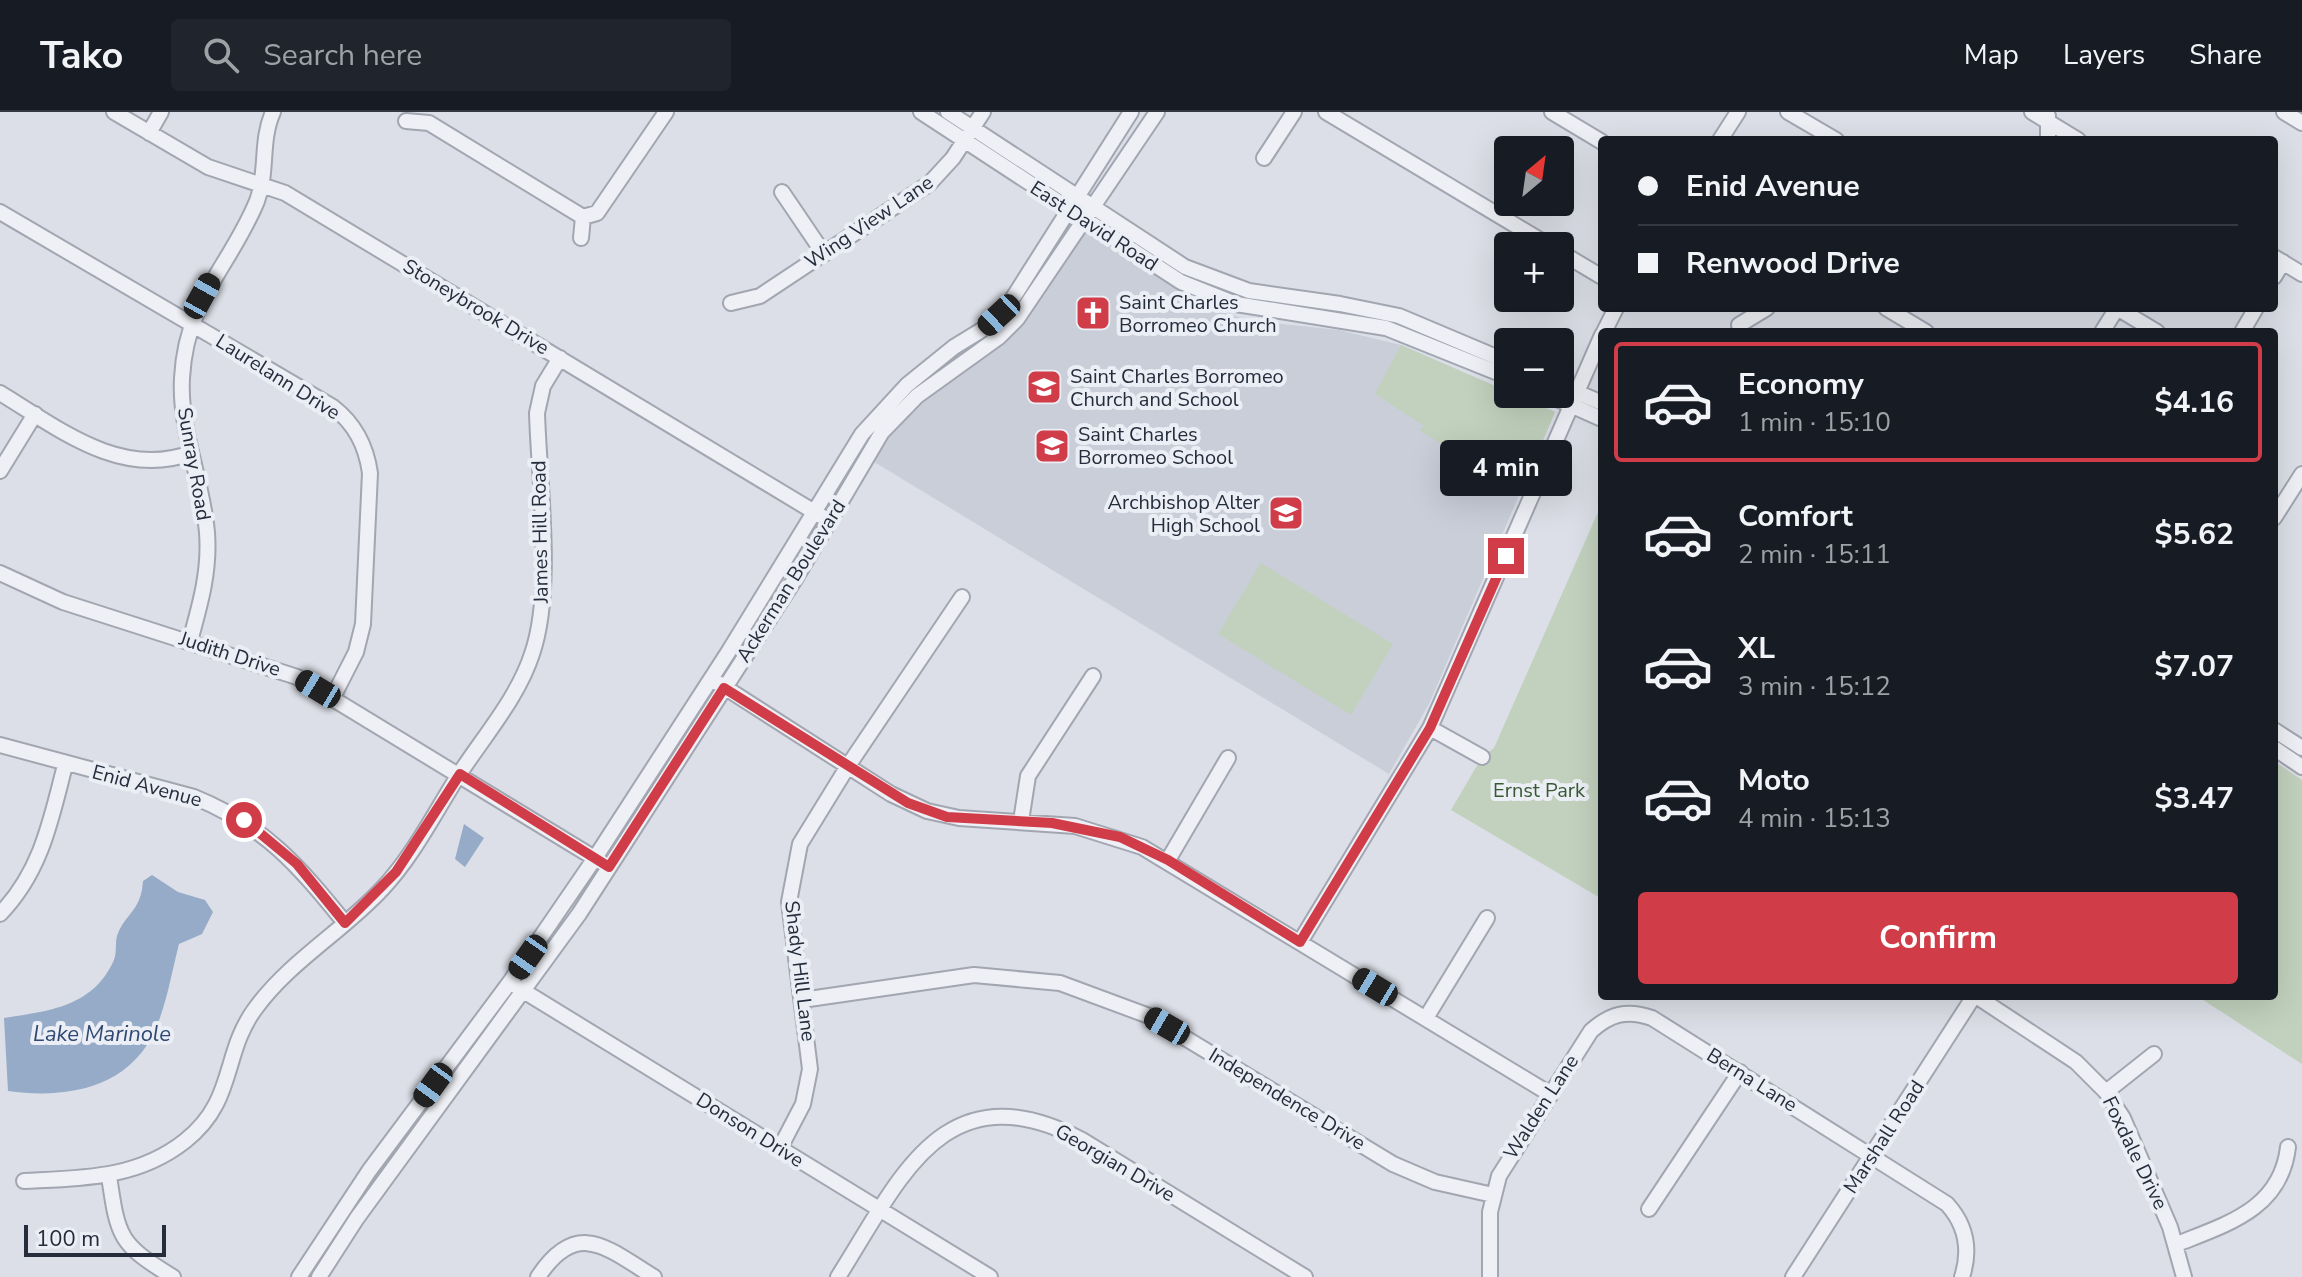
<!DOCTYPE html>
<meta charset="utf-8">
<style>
body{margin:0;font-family:"Nunito Sans",sans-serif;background:#20242c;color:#f1f3f6;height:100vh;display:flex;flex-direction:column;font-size:30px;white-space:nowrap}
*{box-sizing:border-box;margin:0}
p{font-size:26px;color:#9ea1a6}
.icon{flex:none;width:44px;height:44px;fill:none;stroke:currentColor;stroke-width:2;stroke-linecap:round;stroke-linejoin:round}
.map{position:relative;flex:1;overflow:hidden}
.drawer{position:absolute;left:1598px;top:216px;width:680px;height:672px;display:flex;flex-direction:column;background:#171b24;border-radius:8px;box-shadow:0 8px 32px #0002}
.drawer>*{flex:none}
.guide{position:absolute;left:1598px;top:24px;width:680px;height:176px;border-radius:8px;box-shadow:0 8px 32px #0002;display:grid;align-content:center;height:176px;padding:0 40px;background:#171b24}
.needle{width:52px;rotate:29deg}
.controls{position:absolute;left:1494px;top:24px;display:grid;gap:16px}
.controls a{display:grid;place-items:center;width:80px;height:80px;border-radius:8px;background:#171b24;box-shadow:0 8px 32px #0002;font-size:40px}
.scale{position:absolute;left:24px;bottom:20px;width:142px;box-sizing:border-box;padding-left:8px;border:4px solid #252d3d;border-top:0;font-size:22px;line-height:28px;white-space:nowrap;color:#252d3d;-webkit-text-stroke:6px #ebeef4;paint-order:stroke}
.end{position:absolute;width:36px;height:36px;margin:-18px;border:10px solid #d13c49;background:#fff;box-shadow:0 0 0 4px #fff}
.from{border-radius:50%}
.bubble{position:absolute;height:56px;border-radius:8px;background:#171b24;box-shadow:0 8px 32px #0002;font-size:26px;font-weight:700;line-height:56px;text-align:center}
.car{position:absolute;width:24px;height:48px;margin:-24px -12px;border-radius:10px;box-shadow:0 0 6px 2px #0007;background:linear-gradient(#222 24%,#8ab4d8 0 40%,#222 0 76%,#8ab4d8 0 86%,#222 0)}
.guide b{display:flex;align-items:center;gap:28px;height:76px;font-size:30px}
.guide b+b{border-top:2px solid #363941}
.guide i{width:20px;height:20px;background:#f1f3f6}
ul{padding:14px 0 0;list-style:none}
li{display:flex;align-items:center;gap:24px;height:120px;margin:0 16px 12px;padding:0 24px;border:4px solid transparent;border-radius:8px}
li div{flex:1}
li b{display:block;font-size:30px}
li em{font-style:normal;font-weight:700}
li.on{border-color:#d13c49}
li>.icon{width:72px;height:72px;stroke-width:1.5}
.button{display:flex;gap:16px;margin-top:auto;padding:16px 40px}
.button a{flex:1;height:92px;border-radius:8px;background:#d13c49;color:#fff;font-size:32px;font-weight:700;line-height:92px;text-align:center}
header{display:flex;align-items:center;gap:48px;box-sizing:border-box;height:112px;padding:0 40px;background:#171b24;border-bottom:2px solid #363941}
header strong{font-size:38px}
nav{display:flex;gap:44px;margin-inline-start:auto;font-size:28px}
.search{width:560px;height:72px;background:#20242c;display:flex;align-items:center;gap:20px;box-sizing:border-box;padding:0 28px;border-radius:8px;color:#9ea1a6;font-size:30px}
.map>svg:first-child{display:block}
</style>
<header>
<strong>Tako</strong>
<div class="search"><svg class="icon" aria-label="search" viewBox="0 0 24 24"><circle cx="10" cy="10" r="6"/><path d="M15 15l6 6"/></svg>Search here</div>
<nav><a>Map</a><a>Layers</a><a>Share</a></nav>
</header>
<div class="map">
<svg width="2302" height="1165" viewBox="0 0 2302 1165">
<rect width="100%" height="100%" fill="#dcdfe7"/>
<path fill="#caced9" d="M1084 108 1210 183 1205 195 1252 209 1339 218 1401 233 1555 300 1429 592 1389 662 866 345 882 320 999 225Z"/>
<path fill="#c1d1bd" d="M1401 233 1555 300 1523 376 1516 377 1479 355 1485 351 1457 332 1447 335 1419 318 1424 314 1375 282Z
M1602 391V787L1451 698 1482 645 1494 636Z
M1261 451 1393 532 1351 603 1218 522Z
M2274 649 2302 668V952L2197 884H2274Z"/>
<path fill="#95abc8" d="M464 712 484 726 465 755 455 747Z
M152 763 178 780 205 788 213 800 202 822 179 832C172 859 167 890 156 916 130 977 66 987 8 979L4 906C49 899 93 895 114 848 117 840 115 832 117 824 125 801 141 800 143 769Z"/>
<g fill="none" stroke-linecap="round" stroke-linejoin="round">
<defs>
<path id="minor" d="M114 0 208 55 285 81 821 404
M921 0 1181 170 1236 192 1386 216 1508 265
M948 0 1185 155 1249 179 1340 192 1399 204 1508 250
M1326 0 1550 134
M1552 0 1602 30
M1788 0 1836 28
M2032 0 2078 28
M2284 0 2302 11
M406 9 429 11 583 105
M149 21 161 0
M1720 28 1738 0
M2048 28V4
M1264 46 1294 0
M782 80 824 142
M0 100 333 295C355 312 366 333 370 361L363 512 356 540 333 585
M583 105 597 101 666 0
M581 126 583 105
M1560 140 1602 165
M2274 145 2302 162
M2274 165 2283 150
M731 191 760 184 930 71 953 46 983 0
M1886 196 1926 220
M1739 213 1767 196
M1604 220 1616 196
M2102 220 2117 196 2157 220
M2242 220 2256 196
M1560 273 1602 291
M0 281C58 316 120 367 191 341
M1546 282 1602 307
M0 359 35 302
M2274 406 2302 362
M0 461 63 490 297 565 601 750
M190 529C200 493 210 459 207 421 203 369 179 319 182 266 186 187 230 155 257 89 268 60 260 29 273 0
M718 571 891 682 927 699 959 706 1075 714 1142 735 1550 982
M1430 616 1482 645
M2274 618 2302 636
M0 633 194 685C265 714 298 753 345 811
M2274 636 2302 655
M1021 709 1028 664 1093 564
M1168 748 1228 646
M0 802C41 760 51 708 65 653
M1300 830 1430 616 1602 223
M517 875 990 1165
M1976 884 2076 950 2106 980 2123 1006 2170 1115 2184 1165
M802 888 974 863 1060 871 1149 904 1393 1052 1435 1070 1493 1083
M1426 906 1487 806
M2106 980 2154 942
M780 1036 803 992 810 957 789 790 800 732 848 654 962 485
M109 1064C118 1126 119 1132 173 1165
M24 1069C82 1066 137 1067 185 1029 236 989 222 942 255 897 290 849 342 820 382 777 414 743 435 700 460 661 485 623 518 585 532 542 554 479 539 370 537 301L543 274 560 246
M1649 1097 1740 960
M2177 1132C2227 1112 2281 1097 2288 1035
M299 1165 369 1059 510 870 595 746 729 539 862 322 907 273 954 235 985 216 1011 189 1131 0
M319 1165 357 1106 579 802 797 464 882 320 917 284 999 225 1017 207 1157 0
M538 1165C577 1106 607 1136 654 1165
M838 1165C900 1068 943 955 1082 1028L1305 1165
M1490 1165V1100L1499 1064 1591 919C1610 902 1627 897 1652 906L1947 1092C1966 1113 1971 1137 1962 1165
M1793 1165 1974 884"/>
</defs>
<use href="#minor" stroke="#a1a6b1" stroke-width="18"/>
<use href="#minor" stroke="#eff0f5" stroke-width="14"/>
</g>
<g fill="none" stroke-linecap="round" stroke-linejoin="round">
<path stroke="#d13c49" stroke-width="10" d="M244 708 297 752 345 811 396 760 460 662 609 755 724 576 908 691 947 705 1052 711 1120 725 1168 748 1300 830 1430 616 1506 444"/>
</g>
<defs>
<symbol id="church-square" viewBox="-11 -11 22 22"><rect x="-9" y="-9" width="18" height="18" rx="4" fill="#d13c49" stroke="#ebeef4"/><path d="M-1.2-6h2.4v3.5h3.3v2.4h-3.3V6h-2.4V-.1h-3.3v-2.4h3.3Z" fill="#fff"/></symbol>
<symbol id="school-square" viewBox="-11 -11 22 22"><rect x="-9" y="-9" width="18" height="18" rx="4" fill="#d13c49" stroke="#ebeef4"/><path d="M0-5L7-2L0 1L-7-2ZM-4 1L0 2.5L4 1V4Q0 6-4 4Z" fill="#fff"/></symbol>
</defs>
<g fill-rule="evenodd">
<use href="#church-square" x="1073" y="181" width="40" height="40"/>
<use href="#school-square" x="1024" y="255" width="40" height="40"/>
<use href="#school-square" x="1032" y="314" width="40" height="40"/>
<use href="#school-square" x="1266" y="381" width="40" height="40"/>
</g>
<g text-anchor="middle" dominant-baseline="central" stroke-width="8" stroke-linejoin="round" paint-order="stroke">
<g font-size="20" fill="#252d3d" stroke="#ebeef4">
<text transform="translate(869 110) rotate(-34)">Wing View Lane</text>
<text transform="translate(1094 114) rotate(33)">East David Road</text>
<text transform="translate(476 195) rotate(31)">Stoneybrook Drive</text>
<text transform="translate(278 265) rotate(32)">Laurelann Drive</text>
<text transform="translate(194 352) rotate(80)">Sunray Road</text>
<text transform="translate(540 420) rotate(-91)">James Hill Road</text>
<text transform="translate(791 469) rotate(-58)">Ackerman Boulevard</text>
<text transform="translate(230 542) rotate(18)">Judith Drive</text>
<text transform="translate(147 674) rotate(15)">Enid Avenue</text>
<text transform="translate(800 859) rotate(83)">Shady Hill Lane</text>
<text transform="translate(1752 968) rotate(32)">Berna Lane</text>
<text transform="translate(1287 987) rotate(31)">Independence Drive</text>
<text transform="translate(1541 995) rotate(-57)">Walden Lane</text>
<text transform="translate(750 1018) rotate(32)">Donson Drive</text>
<text transform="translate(1884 1025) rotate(-57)">Marshall Road</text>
<text transform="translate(2135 1041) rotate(64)">Foxdale Drive</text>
<text transform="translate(1115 1051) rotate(30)">Georgian Drive</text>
</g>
<g font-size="20" fill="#252d3d" stroke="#ebeef4" text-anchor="start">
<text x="1119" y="190">Saint Charles<tspan x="1119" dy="23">Borromeo Church</tspan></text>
<text x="1070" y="264">Saint Charles Borromeo<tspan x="1070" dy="23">Church and School</tspan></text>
<text x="1078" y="322">Saint Charles<tspan x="1078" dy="23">Borromeo School</tspan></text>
<text x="1260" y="390" text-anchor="end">Archbishop Alter<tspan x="1260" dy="23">High School</tspan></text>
</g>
<g font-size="20" fill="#375932" stroke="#ebeef4">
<text x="1539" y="678">Ernst Park</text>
</g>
<g font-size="22" font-style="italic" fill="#2f4972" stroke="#ebeef4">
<text x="102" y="922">Lake Marinole</text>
</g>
</g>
</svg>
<div class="controls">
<a><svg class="needle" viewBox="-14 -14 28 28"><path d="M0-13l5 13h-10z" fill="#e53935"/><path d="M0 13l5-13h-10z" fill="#9ea1a6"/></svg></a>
<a>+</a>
<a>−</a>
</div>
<div class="scale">100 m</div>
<i class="end from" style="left:244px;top:708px"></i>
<i class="end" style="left:1506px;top:444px"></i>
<div class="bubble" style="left:1440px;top:328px;width:132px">4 min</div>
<i class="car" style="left:202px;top:184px;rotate:29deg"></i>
<i class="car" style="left:999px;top:203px;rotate:227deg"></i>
<i class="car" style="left:318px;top:577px;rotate:301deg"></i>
<i class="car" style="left:528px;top:845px;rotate:215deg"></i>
<i class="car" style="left:1375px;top:875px;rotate:301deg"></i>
<i class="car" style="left:1167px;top:914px;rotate:300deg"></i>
<i class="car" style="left:433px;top:973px;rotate:216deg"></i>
<div class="guide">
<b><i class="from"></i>Enid Avenue</b>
<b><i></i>Renwood Drive</b>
</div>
<section class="drawer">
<ul>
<li class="on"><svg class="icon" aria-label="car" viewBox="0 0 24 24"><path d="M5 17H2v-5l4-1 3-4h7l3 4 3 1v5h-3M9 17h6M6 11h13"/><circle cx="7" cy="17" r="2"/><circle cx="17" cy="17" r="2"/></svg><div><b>Economy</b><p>1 min · 15:10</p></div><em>$4.16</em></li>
<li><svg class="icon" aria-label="car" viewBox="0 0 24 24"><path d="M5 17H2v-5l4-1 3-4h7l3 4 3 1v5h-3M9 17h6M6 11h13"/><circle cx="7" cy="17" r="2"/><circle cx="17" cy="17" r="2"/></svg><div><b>Comfort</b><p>2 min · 15:11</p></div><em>$5.62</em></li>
<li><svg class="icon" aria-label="car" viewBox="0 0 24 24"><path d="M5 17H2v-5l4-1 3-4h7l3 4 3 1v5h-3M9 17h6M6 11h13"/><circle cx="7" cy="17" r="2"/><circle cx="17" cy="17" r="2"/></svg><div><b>XL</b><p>3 min · 15:12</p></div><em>$7.07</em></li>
<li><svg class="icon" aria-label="car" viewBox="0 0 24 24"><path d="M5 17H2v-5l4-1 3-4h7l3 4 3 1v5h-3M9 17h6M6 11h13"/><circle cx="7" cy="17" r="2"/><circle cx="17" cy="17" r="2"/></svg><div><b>Moto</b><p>4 min · 15:13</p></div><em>$3.47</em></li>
</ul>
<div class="button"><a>Confirm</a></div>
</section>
</div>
